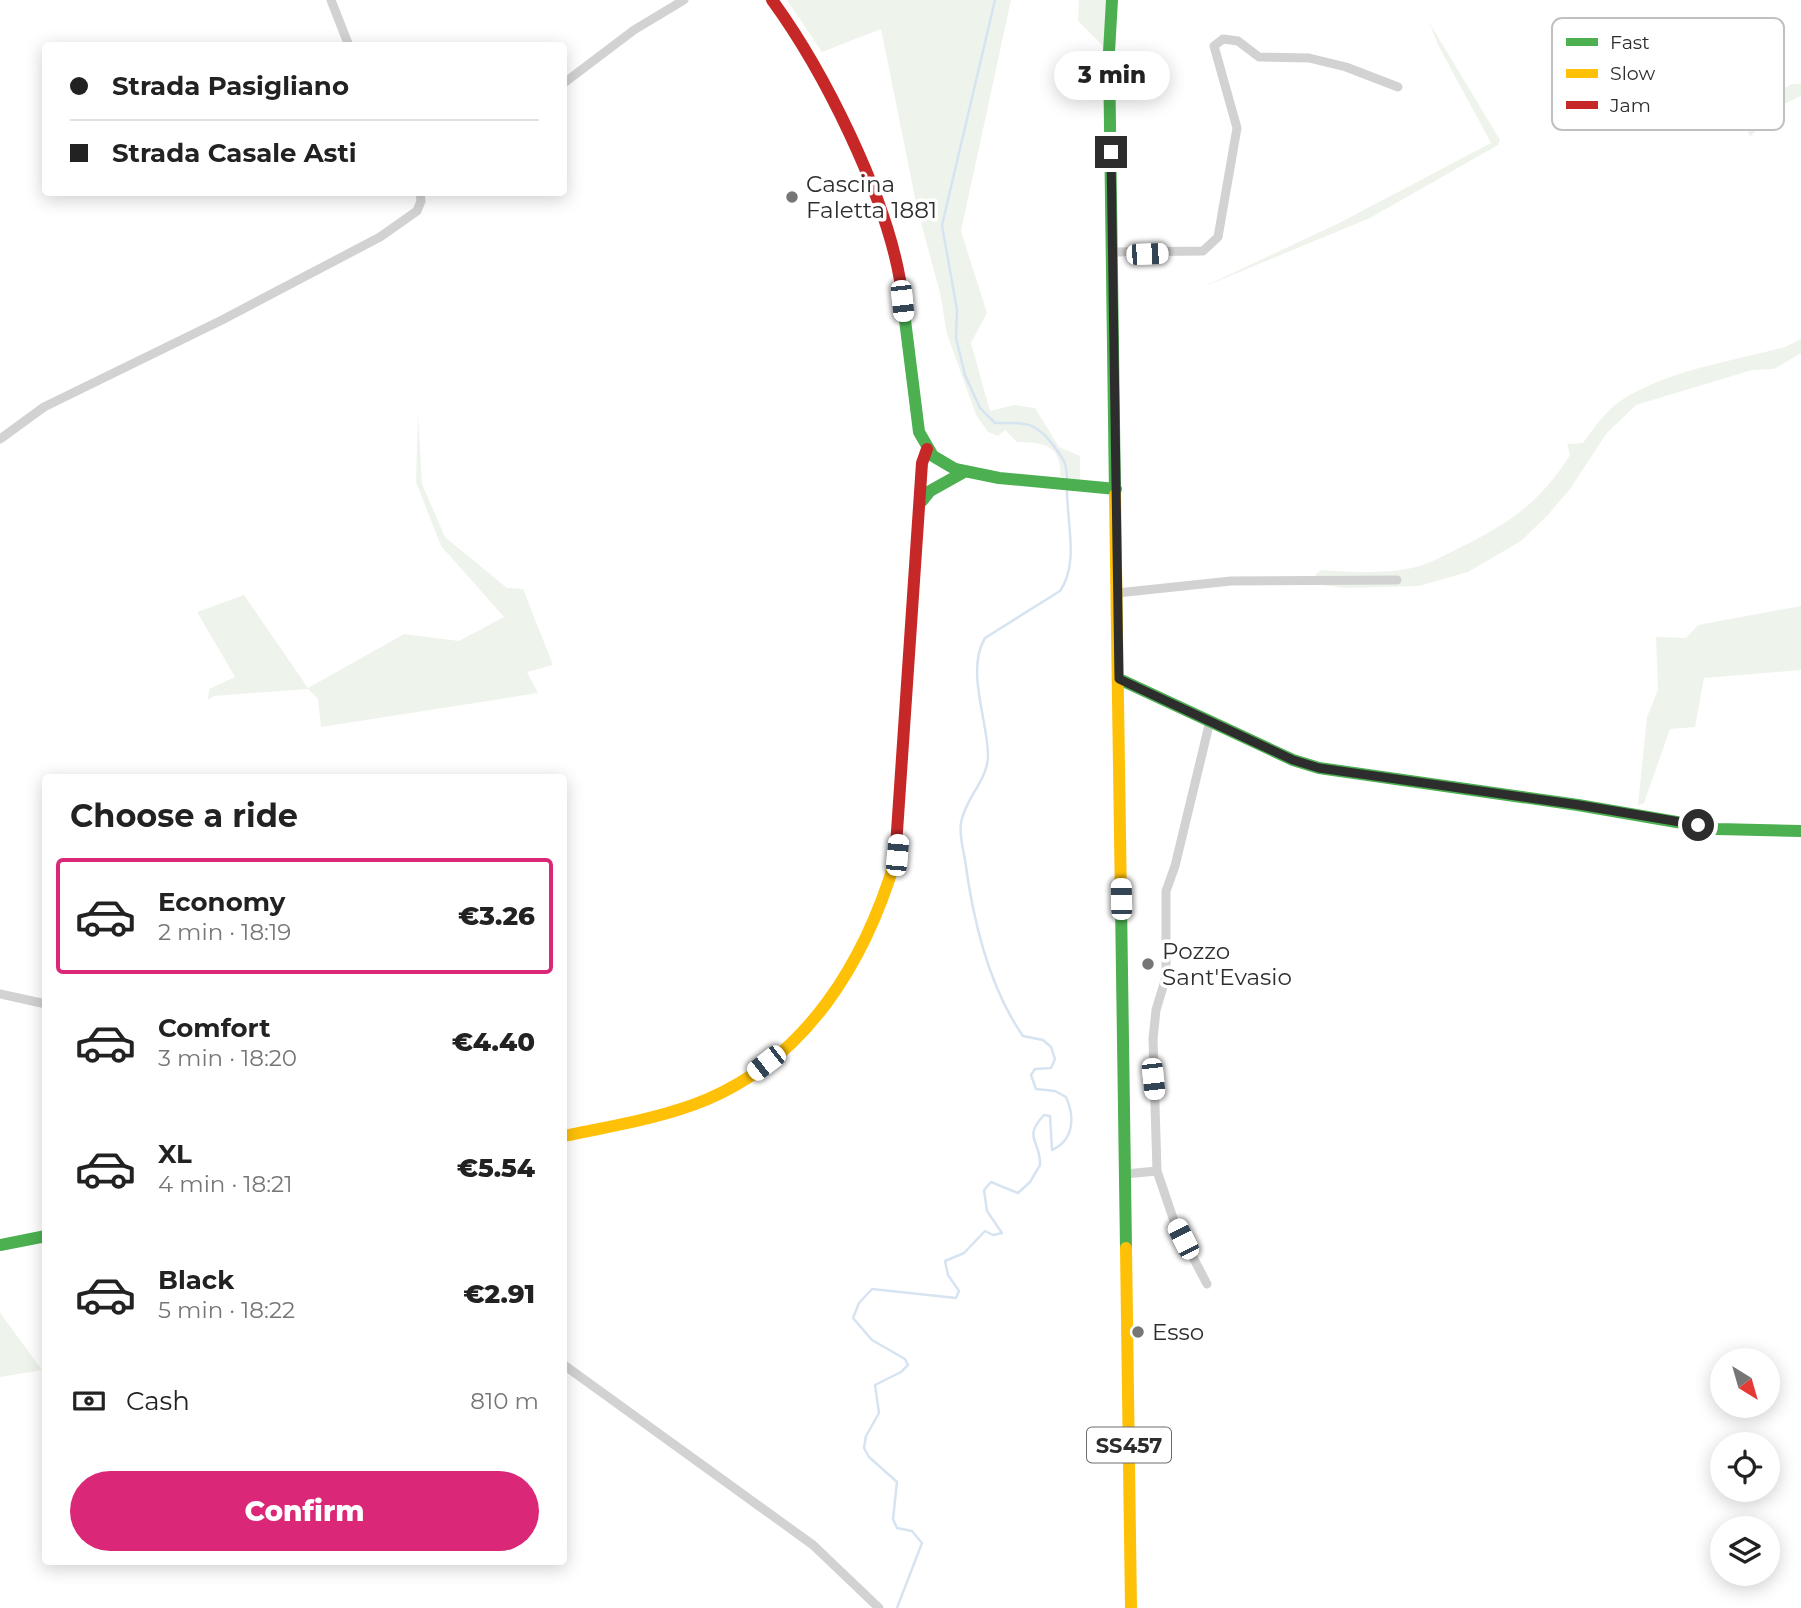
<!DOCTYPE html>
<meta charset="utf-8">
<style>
body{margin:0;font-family:Montserrat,sans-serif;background:#f2f2f2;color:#222;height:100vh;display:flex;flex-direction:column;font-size:26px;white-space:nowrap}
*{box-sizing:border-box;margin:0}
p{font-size:23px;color:#767676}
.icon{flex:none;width:38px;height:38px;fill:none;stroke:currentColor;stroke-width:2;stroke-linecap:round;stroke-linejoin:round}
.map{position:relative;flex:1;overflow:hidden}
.sheet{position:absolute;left:42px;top:774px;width:525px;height:791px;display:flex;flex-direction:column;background:#fff;border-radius:7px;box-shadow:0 4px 18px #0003}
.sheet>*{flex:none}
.top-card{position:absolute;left:42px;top:42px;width:525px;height:154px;border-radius:7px;box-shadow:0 4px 18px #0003;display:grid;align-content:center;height:154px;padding:0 28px;background:#fff}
.needle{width:46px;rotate:143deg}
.buttons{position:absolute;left:1710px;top:1348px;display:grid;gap:14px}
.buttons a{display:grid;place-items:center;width:70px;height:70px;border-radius:50%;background:#fff;box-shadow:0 4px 18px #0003;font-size:35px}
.end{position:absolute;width:32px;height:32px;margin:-16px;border:9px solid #2d2d2d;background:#fff;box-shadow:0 0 0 4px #fff}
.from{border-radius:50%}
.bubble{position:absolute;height:49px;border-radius:24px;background:#fff;box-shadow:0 4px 18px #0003;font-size:23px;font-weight:800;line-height:49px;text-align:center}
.car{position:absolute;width:21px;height:42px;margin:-21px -10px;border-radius:9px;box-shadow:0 0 5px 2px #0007;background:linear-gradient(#fff 24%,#345 0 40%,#fff 0 76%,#345 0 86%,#fff 0)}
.top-card b{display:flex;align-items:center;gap:24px;height:66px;font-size:26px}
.top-card b+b{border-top:2px solid #e0e0e0}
.top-card i{width:18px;height:18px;background:#222}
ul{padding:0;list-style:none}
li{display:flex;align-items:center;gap:21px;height:116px;margin:0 14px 10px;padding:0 14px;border:4px solid transparent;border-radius:7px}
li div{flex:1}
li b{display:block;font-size:26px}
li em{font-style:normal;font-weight:800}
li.selected{border-color:#db2777}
li>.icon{width:63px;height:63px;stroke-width:1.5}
h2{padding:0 28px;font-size:32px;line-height:84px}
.pay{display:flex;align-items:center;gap:18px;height:77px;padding:0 28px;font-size:26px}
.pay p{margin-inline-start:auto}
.cta{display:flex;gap:14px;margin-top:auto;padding:14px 28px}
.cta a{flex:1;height:80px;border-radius:42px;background:#db2777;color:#fff;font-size:28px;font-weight:800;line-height:80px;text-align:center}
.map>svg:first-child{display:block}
</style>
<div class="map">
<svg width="1801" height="1608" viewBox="0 0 1801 1608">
<rect width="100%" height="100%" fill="#fff"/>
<path fill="#eef4eb" d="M787 0H1011L961 231 987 313 971 343 990 411 1014 405 1035 408 1059 447 1080 456V481L1060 476C1062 445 1043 442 1017 442L1005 430 998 436 988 432 976 415 947 334 940 293 917 208 881 29 822 52Z
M1079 0H1112L1109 52 1078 21Z
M1429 22 1500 140 1498 145 1370 218 1201 288 1341 222 1491 143 1438 45Z
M1792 84H1801V96L1782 105 1750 137 1744 121 1755 117 1772 95Z
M1801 339V353L1774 369 1752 370 1636 405 1606 434 1570 489 1547 516 1521 541 1468 572 1419 586 1347 588 1313 584 1316 574 1321 570C1351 572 1382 574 1412 568 1427 565 1443 556 1457 549 1508 524 1539 504 1570 455L1567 444 1583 443C1594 428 1604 413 1619 402 1666 370 1731 362 1785 347Z
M418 413 422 484 445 537 507 588 523 589 553 665 527 672 538 693 321 727 318 699 308 689 214 696 208 700 209 689 235 677 197 612 244 595 308 688 404 634 459 641 504 617 441 546 416 482Z
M1801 606V670L1704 678 1695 727 1670 729 1644 803 1638 805 1647 717 1658 690 1656 637 1686 638 1698 625Z
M0 1312 1 1314 42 1370 0 1377Z"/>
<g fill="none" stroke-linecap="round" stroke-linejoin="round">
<path stroke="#d6e4f2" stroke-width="2.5" d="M995 0 942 225 957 310 956 338 965 375 980 408 995 423C1025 423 1034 420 1054 446 1064 460 1067 463 1067 481
M897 1608 922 1543 912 1531 897 1528 893 1519 897 1482 869 1457 864 1448 866 1436 879 1413 875 1385 901 1372 908 1365 905 1359 872 1340 853 1318 859 1303 872 1289 956 1298 959 1291 948 1275 945 1261 964 1253 985 1231 993 1235 1002 1233 987 1211 984 1190 991 1182 1018 1193 1030 1182 1040 1165C1041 1140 1022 1139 1044 1115L1050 1116 1052 1150C1074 1140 1075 1117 1066 1097L1055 1091 1036 1089 1031 1075 1035 1069 1051 1068 1055 1059 1051 1047 1043 1040 1023 1036C988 986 973 920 965 860 963 848 959 834 961 823 965 798 989 779 988 754 987 718 966 670 985 638L1060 591C1079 564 1067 523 1067 491"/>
<path stroke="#d2d2d2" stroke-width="9" d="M331 0 349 46
M564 83 634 30 684 0
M1112 252 1203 251 1218 237 1237 128 1214 46 1223 39 1238 41 1259 57 1309 58 1346 67 1398 87
M0 439 44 407 222 320 380 237 417 211 421 201 420 192
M1117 593 1231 581 1397 580
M0 994 46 1004
M1125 1174 1157 1171
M1207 1284 1174 1221 1157 1171 1153 1039 1156 1010 1166 977V891L1175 866 1210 721
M564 1365 813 1545 879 1608"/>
<path stroke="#4caf50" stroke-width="12" d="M1112 0 1109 52 1115 495
M900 280 919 432 933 456 955 469 999 478 1116 489
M922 501 930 491 964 472
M1119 679 1293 760 1319 768 1578 805 1717 829 1801 831
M1121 903 1126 1248
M0 1245 46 1236"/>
<path stroke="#ffc107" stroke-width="12" d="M1115 495 1121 903
M564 1136C612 1126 663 1118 708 1099 808 1056 865 961 895 861
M1126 1248 1131 1608"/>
<path stroke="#c62828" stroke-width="12" d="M772 0C824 71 885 194 900 280
M895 861 922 463 927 449"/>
</g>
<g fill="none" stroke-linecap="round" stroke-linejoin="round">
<path stroke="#2d2d2d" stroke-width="9" d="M1111 152 1119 679 1293 760 1319 768 1579 805 1698 825"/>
</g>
<g fill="#767676" stroke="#fff" stroke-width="2.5">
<circle cx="792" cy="197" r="7"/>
<circle cx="1148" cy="964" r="7"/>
<circle cx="1138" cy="1332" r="7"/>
</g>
<g text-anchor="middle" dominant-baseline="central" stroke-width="7" stroke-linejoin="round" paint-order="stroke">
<rect fill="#fff" stroke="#6c6c6c" stroke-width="2" x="1087" y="1427.5" width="84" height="35" rx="5"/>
<g font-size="21" font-weight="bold" fill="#2d2d2d">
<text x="1129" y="1445">SS457</text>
</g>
<g font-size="23" fill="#2d2d2d" stroke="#fff" text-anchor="start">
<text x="806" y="184">Cascina<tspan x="806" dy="26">Faletta 1881</tspan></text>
<text x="1162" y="951">Pozzo<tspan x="1162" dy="26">Sant'Evasio</tspan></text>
<text x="1152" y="1332">Esso</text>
</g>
</g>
<rect x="1552" y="18" width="232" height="112" rx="10" fill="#fff" stroke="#c0c0c0" stroke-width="2"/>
<rect x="1566" y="38" width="32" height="8" fill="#4caf50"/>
<rect x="1566" y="69" width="32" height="9" fill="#ffc107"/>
<rect x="1566" y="101" width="32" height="8" fill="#c62828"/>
<g font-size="19" fill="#2d2d2d">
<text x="1610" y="49">Fast</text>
<text x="1610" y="80">Slow</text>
<text x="1610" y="112">Jam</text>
</g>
</svg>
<div class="buttons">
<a><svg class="needle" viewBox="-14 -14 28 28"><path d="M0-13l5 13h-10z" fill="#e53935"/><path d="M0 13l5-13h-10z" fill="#767676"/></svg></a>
<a><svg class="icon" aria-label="locate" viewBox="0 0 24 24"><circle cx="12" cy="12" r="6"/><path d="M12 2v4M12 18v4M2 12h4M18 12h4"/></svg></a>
<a><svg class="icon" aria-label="layers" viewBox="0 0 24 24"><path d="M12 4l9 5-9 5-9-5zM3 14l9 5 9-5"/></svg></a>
</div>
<i class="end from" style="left:1698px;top:825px"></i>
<i class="end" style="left:1111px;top:152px"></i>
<div class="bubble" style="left:1054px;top:51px;width:116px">3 min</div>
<i class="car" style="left:1147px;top:254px;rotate:88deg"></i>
<i class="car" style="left:902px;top:301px;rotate:174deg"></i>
<i class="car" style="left:897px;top:855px;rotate:5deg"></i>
<i class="car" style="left:1121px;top:899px;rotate:359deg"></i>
<i class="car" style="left:766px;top:1063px;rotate:232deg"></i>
<i class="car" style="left:1153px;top:1079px;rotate:174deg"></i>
<i class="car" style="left:1183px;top:1239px;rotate:333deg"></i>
<div class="top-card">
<b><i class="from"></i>Strada Pasigliano</b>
<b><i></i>Strada Casale Asti</b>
</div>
<section class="sheet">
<h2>Choose a ride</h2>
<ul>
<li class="selected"><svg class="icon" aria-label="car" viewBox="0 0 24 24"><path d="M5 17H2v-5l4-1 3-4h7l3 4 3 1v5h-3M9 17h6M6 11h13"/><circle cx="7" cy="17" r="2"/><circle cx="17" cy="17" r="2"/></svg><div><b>Economy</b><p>2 min · 18:19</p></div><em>€3.26</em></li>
<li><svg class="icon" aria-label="car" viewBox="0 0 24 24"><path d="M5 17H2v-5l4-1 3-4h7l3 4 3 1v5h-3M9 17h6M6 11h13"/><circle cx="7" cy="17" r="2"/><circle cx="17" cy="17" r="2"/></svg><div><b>Comfort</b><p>3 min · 18:20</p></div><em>€4.40</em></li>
<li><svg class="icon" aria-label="car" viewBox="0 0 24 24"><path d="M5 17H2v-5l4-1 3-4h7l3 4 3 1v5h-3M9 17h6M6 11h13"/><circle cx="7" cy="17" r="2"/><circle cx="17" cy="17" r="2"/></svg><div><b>XL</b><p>4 min · 18:21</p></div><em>€5.54</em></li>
<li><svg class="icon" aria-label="car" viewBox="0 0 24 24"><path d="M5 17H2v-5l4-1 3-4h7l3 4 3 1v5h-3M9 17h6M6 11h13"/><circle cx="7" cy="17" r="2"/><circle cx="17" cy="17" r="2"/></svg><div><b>Black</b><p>5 min · 18:22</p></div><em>€2.91</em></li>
</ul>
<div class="pay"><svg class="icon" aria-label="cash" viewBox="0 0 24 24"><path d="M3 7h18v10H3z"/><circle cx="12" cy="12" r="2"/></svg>Cash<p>810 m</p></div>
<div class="cta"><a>Confirm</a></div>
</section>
</div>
